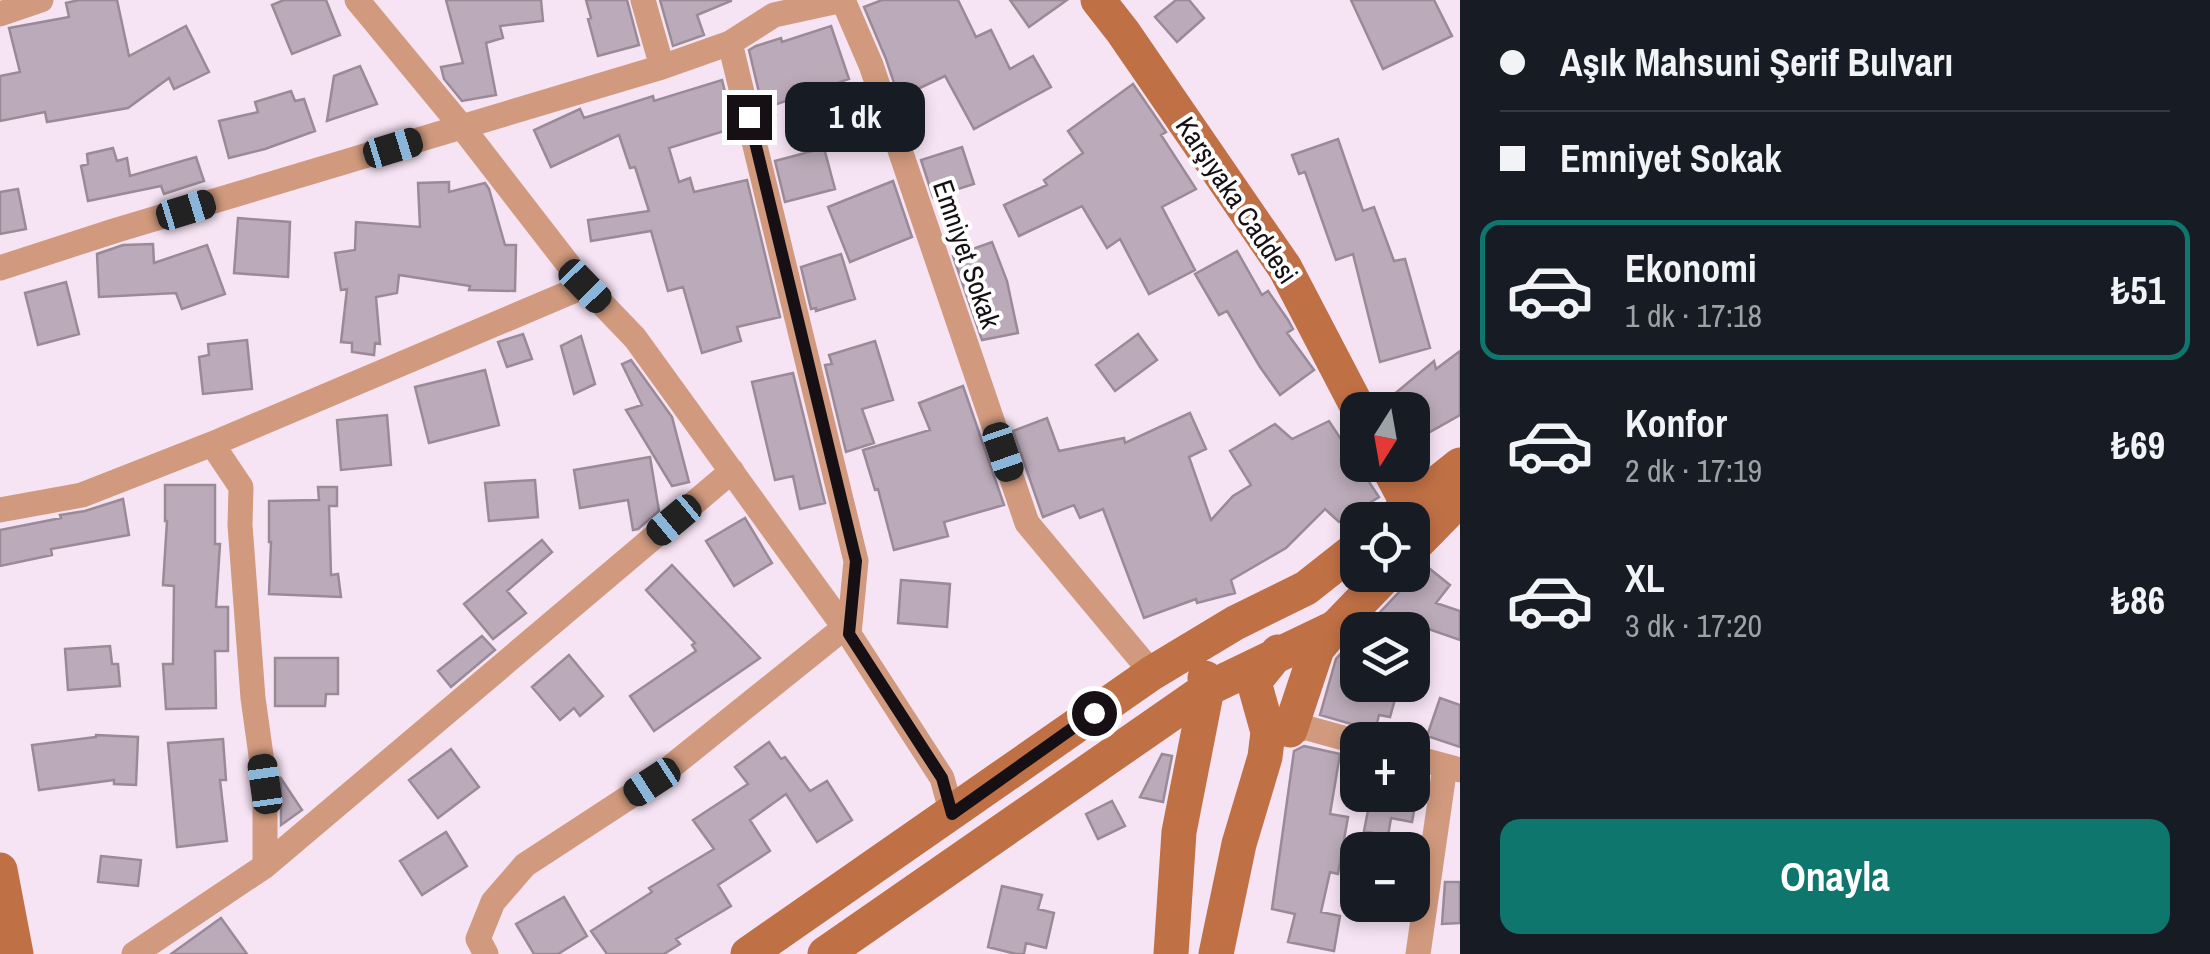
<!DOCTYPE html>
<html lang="tr">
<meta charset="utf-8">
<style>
body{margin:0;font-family:"Archivo Narrow",sans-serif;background:#20242c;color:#f1f3f6;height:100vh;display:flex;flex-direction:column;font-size:38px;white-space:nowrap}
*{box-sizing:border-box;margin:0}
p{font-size:32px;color:#9ea1a6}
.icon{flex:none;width:55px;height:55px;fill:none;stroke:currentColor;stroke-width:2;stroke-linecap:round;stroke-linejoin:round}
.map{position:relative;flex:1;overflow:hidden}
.panel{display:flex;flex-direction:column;background:#171b24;width:750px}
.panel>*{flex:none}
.banner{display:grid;align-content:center;height:220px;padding:0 40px;background:#171b24}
.needle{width:65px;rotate:191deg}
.controls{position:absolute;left:1340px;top:392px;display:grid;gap:20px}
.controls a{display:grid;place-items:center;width:90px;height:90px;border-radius:20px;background:#171b24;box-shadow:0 5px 15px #0003;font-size:50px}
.end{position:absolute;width:45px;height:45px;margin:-22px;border:12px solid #161015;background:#fff;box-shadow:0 0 0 5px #fff}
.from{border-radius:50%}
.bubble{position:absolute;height:70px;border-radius:20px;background:#171b24;box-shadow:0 5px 15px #0003;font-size:32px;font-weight:700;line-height:70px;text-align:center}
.car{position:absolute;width:30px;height:60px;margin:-30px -15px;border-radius:12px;box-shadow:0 0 8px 2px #0007;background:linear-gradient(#222 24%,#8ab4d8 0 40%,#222 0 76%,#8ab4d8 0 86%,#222 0)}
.banner b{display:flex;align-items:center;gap:35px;height:95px;font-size:38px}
.banner b+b{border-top:2px solid #363941}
.banner i{width:25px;height:25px;background:#f1f3f6}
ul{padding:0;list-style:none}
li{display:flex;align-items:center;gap:30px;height:140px;margin:0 20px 15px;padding:0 20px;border:5px solid transparent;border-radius:20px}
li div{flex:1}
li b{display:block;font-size:38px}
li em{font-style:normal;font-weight:700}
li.current{border-color:#0f766e}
li>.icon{width:90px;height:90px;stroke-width:1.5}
.primary-button{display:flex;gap:20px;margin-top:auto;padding:20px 40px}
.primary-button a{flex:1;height:115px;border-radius:20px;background:#0f766e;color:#fff;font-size:40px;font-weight:700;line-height:115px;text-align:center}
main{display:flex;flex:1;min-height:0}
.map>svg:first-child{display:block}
</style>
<main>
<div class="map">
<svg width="1460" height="954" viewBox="0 0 1460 954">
<rect width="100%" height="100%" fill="#f6e4f4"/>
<path fill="#bbaab9" stroke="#9a8a98" stroke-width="2.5" d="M79 0H117L129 56 186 26 209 72 174 89 169 78 128 108 47 122 45 112 0 121V76L20 72 9 28 69 17 66 3Z
M284 0H326L340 35 292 54 272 5Z
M446 0H541L543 21 500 26 503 38 486 43 496 95 462 101 444 79 441 67 463 63Z
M586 0H627L639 45 598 56 588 19 591 18Z
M660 0H731V1L697 15 704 35 673 46Z
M882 0H958L976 37 991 30 1010 69 1033 56 1051 87 974 129 945 76 899 98 886 59 864 7Z
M1010 0H1067L1029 27Z
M1176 0H1189L1204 18 1177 42 1155 17Z
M1351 0H1434L1452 36 1383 69Z
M831 26 849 79 774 105 776 115 765 118 749 50 756 46 781 38 782 42Z
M360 66 377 104 327 121 334 76Z
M722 80 734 128 669 148 679 182 690 178 694 192 747 180 780 317 737 327 741 341 702 353 683 287 668 291 651 231 591 241 588 220 649 211 635 167 630 168 619 135 551 167 534 130 580 109 584 118 653 96 654 101Z
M1133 84 1166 132 1161 135 1196 189 1162 207 1195 270 1149 294 1120 239 1107 248 1082 206 1019 236 1004 205 1047 185 1044 180 1083 153 1068 131Z
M291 91 295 101 304 99 315 131 265 149 229 158 219 121 258 112 255 102Z
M1338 139 1363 211 1374 207 1394 261 1405 259 1430 348 1380 362 1353 254 1336 260 1305 172 1299 174 1292 155Z
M962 147 974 184 933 197 921 160Z
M113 148 117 161 127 158 130 176 196 157 204 181 164 194 161 186 88 201 81 166 88 164 87 154Z
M824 148 835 189 785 202 775 161Z
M893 181 912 237 850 262 828 207Z
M449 182V192L485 183 489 189 505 245H516L515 291 469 290 470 286 399 275 397 293 376 297 380 344 375 343 374 355 352 352V343L341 342 347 289 341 290 335 253 355 250 356 222 420 227 418 183Z
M18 189 26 229 0 234V192Z
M238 218 290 222 288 277 234 273Z
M992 242 1007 281 1018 333 982 340 953 256Z
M153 244 154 263 207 245 225 294 182 309 176 293 99 297 97 254 123 245Z
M1237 251 1262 295 1268 291 1288 320 1293 329 1287 333 1314 370 1280 395 1260 367 1227 311 1219 315 1195 274Z
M841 254 855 299 816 311V308L811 309 801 267Z
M66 282 79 334 38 345 25 293Z
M523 334 532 359 507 367 498 342Z
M1138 334 1157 360 1115 391 1096 365Z
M581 336 595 384 574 394 561 346Z
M247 340 252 389 203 394 199 357 209 355 208 344Z
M875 341 893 400 862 409 874 443 846 452 825 365 832 364 829 355Z
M1460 351V415L1412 442V410H1401L1392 396 1434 361 1436 369Z
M631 360 672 417 689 482 672 486 626 410 642 405 622 364Z
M485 370 499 425 429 443 415 387Z
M793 373 825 503 800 509 793 476 775 480 752 382Z
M963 386 1004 505 944 522 948 536 894 550 878 489 875 490 863 450 930 430 919 403Z
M1190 413 1206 449 1189 457 1211 520 1233 496 1251 485 1230 451 1275 424 1292 439 1329 421 1379 497 1339 522 1325 509 1286 548 1231 580 1235 593 1197 603 1196 599 1144 618 1103 509 1080 518 1074 505 1043 517 1013 431 1047 418 1059 451 1124 438 1125 443Z
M387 415 391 465 341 470 337 420Z
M650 457 659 511 638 529 633 530 628 500 580 508 574 470Z
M535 480 538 517 489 521 485 483Z
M165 485H215V544H220L216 607H228V651H215L216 708 166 709 163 664H173L174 586 163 585 167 521H165Z
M318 487H337V506H329L331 575 338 574 341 597 269 594 271 542H269V501L319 500Z
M123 499 129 535 51 549 52 555 0 566V530L61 518 60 515 85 511Z
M745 518 772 563 734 586 706 541Z
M542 540 552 552 507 591 526 613 493 639 464 604Z
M672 565 760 658 654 731 630 696 696 651 692 645 695 643 646 590Z
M1425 565 1450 585 1436 603 1460 611V640L1417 625 1413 630H1363L1401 590 1407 575H1412V569Z
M901 580 950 584 947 627 898 623Z
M1358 635V685H1399L1390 717 1379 715 1375 731 1320 715 1336 659Z
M482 636 495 650 451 687 438 671Z
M110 646 112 664H118L120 686 68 690 65 649Z
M569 655 603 696 580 716 574 708 560 720 532 687Z
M275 658H338V694H326L325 706H275Z
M1440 698 1460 705V747L1427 736Z
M96 735 138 737 136 785 114 784V780L39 790 32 745 96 737Z
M223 739 226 780H220L227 841 177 847 168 743Z
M769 742 781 759 785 757 810 791 827 781 852 820 817 842 786 794 750 820 770 851 718 885 731 906 676 939 680 944 664 954H607L591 931 652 892 649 888 714 849 693 820 748 784 735 767Z
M1304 746 1340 754 1330 814 1348 817 1338 874 1330 872 1321 912 1340 916 1334 951 1288 942 1295 914 1272 909 1294 751Z
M451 749 479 787 438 818 409 780Z
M1162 754 1172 756 1163 802 1140 797Z
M280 777 302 810 281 825V784Z
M1371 795H1417L1412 822 1391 818 1388 836 1364 831Z
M1112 801 1125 826 1098 839 1086 814Z
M446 832 467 866 422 895 400 861Z
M101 856 141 860 138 886 98 882Z
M1445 882H1460V923L1442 924Z
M1002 886 1042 895 1038 909 1054 913 1046 948 1026 943 1024 954H1016L988 947Z
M564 897 587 936 558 954H534L516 924Z
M221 918 247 954H171Z"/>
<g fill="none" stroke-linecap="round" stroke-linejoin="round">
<path stroke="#d19a7e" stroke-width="25" d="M357 0 462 127 585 286 635 338 849 634 942 778 952 814
M643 0 662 67
M0 14 41 0
M0 268 117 230 662 67 730 43
M212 444 241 487 240 525 253 698 265 784V866
M0 510 82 495 212 444 585 286
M849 634 856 561 730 43 774 15 843 0 871 65 1027 523 1152 673
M1278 731 1307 728 1358 742
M1412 757 1460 770
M134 954 265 866 732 471
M486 954 478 939 493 902 525 865 652 782 845 627
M1418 954 1445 766"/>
<path stroke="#c07045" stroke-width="35" d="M1098 0 1123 32 1285 268 1359 410
M1387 465 1409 506
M1391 520 1460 465
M1412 548 1460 499
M1290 730 1317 649 1335 627
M0 870 16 954
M748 954 1152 673 1235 623 1306 588 1358 547
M825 954 1207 689 1336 627 1386 575
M1171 954 1179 832 1207 689 1205 678
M1216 954 1239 844 1265 757 1268 732 1254 682 1278 652"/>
</g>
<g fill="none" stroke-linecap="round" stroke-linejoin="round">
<path stroke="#161015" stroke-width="12" d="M749 117 856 561 849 634 942 778 952 814 1094 713"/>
</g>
<g text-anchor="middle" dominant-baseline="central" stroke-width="8" stroke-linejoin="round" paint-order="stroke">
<g font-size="28" fill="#161015" stroke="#fff">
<text transform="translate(1237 200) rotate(56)">Karşıyaka Caddesi</text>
<text transform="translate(967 254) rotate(71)">Emniyet Sokak</text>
</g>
</g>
</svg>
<div class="controls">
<a><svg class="needle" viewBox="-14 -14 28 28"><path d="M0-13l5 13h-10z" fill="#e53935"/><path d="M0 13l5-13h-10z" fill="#9ea1a6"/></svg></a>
<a><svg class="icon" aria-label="locate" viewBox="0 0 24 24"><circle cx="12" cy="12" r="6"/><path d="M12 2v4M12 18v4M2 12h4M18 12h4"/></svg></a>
<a><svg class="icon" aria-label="layers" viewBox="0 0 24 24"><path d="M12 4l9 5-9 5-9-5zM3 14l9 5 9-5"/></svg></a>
<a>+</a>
<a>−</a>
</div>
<i class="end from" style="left:1094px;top:713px"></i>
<i class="end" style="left:749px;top:117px"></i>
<div class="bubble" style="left:785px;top:82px;width:140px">1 dk</div>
<i class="car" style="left:393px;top:148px;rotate:73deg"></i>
<i class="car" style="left:186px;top:210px;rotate:73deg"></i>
<i class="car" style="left:585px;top:286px;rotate:136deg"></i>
<i class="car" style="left:1003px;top:452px;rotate:161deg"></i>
<i class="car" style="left:674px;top:520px;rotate:230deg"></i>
<i class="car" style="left:652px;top:782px;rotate:237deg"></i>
<i class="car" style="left:265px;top:784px;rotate:352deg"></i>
</div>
<section class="panel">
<div class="banner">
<b><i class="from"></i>Aşık Mahsuni Şerif Bulvarı</b>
<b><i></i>Emniyet Sokak</b>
</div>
<ul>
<li class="current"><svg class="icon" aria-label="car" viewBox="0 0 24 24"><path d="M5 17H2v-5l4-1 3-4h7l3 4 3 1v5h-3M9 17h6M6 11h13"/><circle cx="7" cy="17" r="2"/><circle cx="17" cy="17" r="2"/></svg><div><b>Ekonomi</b><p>1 dk · 17:18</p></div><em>₺51</em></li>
<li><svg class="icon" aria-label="car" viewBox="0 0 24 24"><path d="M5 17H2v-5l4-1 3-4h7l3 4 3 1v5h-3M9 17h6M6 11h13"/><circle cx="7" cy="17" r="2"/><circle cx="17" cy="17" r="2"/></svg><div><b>Konfor</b><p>2 dk · 17:19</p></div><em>₺69</em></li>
<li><svg class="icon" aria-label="car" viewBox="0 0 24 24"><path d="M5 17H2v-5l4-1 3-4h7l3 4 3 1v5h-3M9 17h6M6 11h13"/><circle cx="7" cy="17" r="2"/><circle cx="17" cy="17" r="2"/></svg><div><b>XL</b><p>3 dk · 17:20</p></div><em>₺86</em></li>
</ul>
<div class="primary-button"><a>Onayla</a></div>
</section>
</main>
